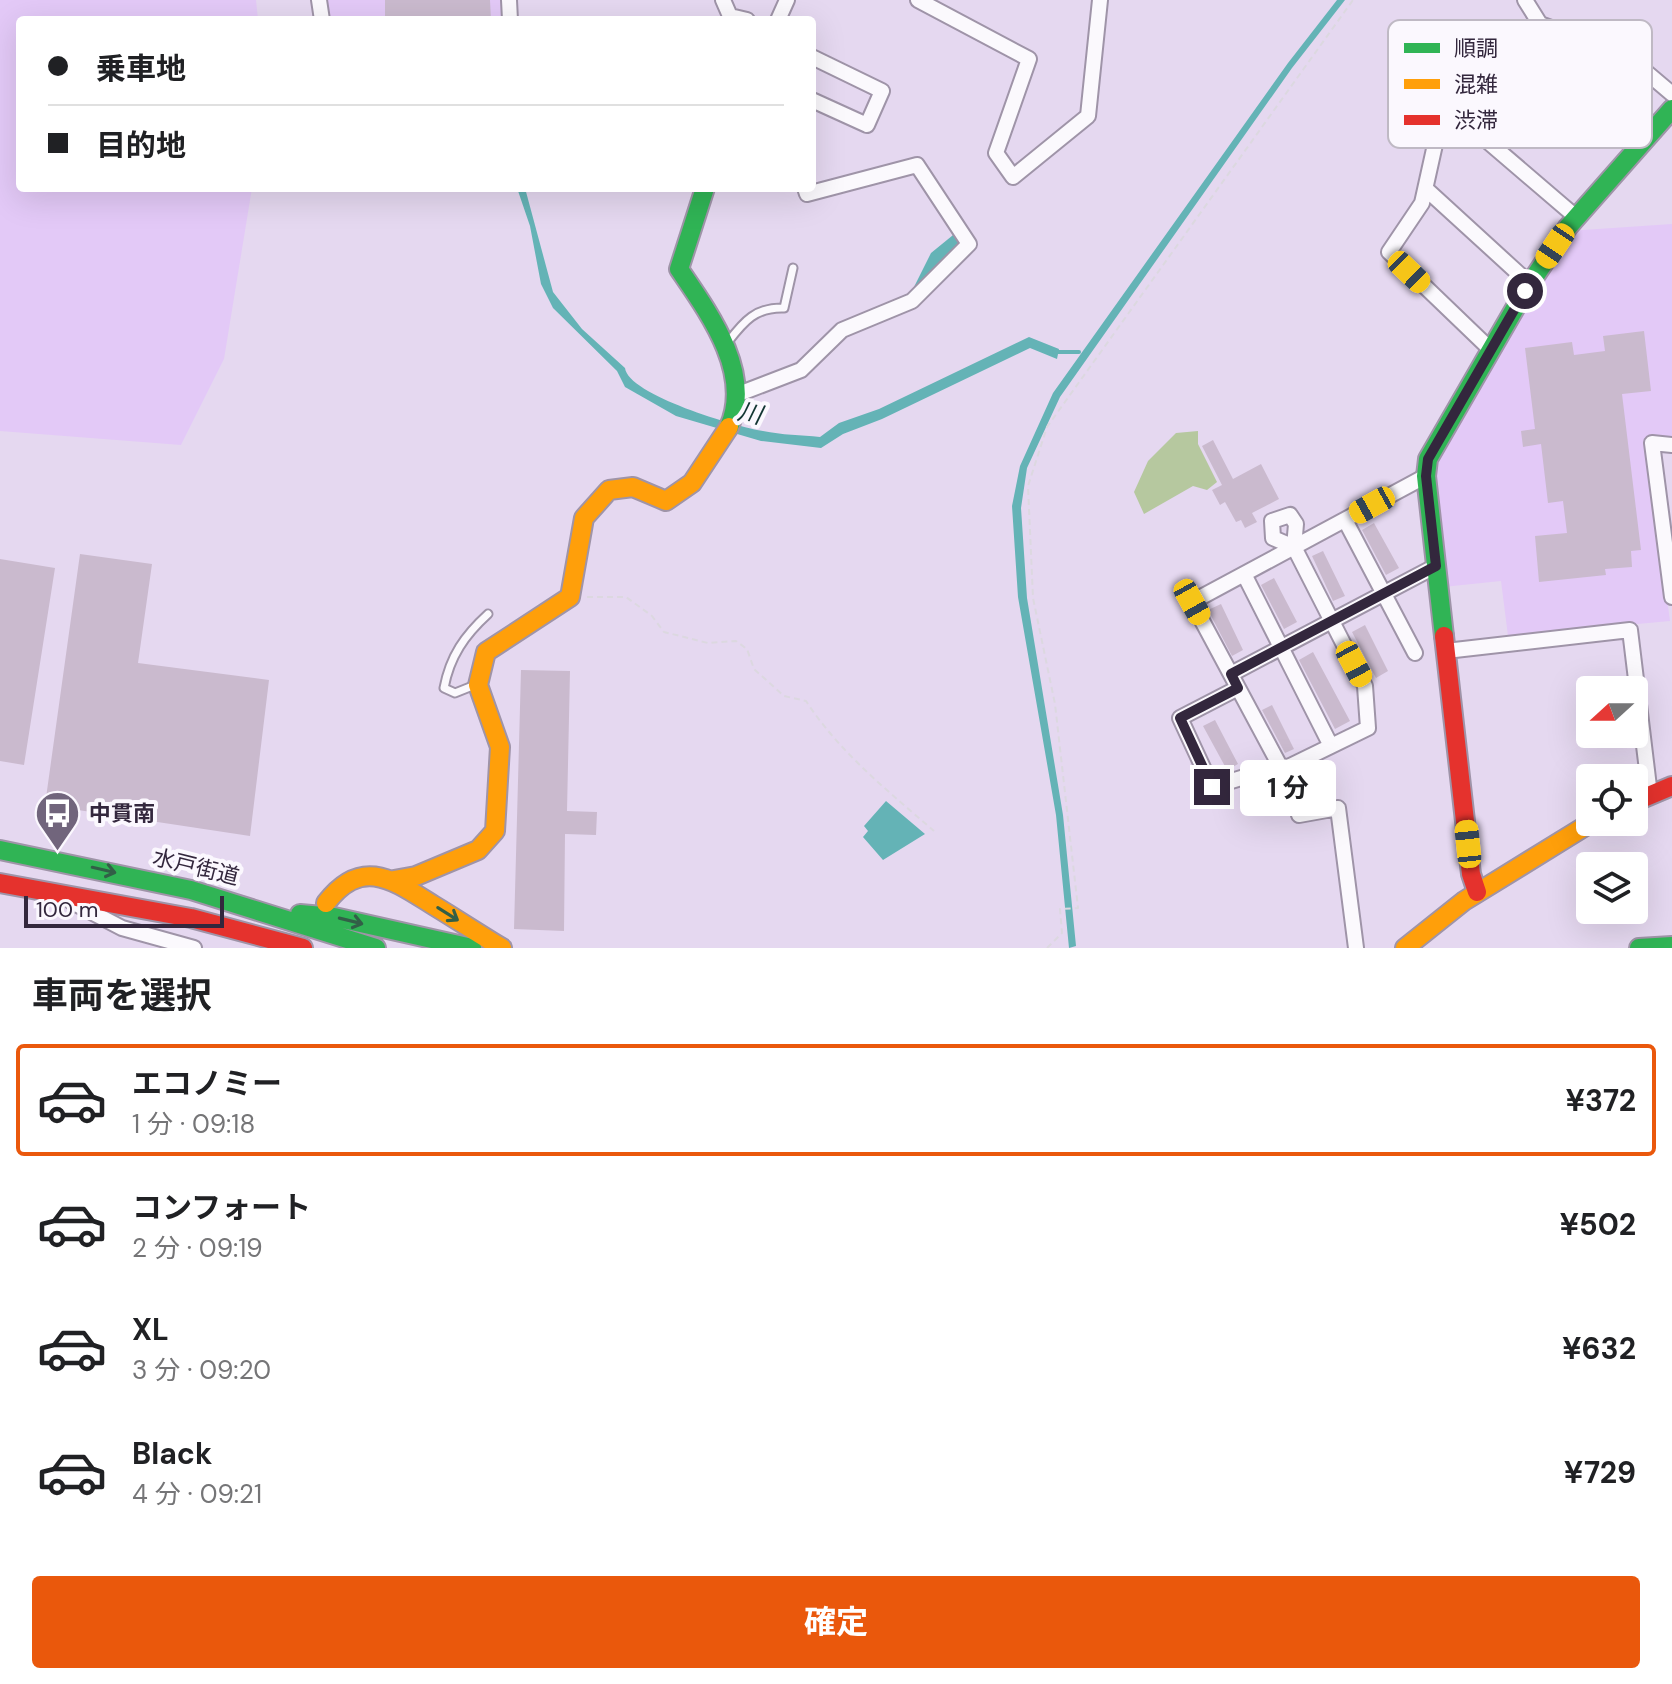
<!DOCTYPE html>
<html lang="ja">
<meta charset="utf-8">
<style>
body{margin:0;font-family:"DM Sans","Noto Sans JP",sans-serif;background:#f2f2f2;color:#202124;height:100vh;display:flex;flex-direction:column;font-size:30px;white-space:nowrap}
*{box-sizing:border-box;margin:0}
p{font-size:26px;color:#757577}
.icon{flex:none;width:44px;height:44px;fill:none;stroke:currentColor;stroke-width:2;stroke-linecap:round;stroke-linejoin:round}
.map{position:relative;height:948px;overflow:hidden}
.panel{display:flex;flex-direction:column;background:#fff;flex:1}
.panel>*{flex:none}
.banner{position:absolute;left:16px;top:16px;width:800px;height:176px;border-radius:8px;box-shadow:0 8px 32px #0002;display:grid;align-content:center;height:176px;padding:0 32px;background:#fff}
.needle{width:52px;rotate:249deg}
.buttons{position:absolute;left:1576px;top:676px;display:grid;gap:16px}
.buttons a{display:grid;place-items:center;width:72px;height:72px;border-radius:8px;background:#fff;box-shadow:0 8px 32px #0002;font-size:40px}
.scale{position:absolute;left:24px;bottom:20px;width:200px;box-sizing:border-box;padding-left:8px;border:4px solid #33273d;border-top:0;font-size:22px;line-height:28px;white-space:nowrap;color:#33273d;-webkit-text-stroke:6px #fbf8fe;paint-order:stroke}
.end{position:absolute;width:36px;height:36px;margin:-18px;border:10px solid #33273d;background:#fff;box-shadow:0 0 0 4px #fff}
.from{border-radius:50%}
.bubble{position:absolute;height:56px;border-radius:8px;background:#fff;box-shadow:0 8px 32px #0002;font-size:26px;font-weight:700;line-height:56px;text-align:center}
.car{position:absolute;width:24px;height:48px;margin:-24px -12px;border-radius:10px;box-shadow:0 0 6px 2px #0007;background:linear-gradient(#f5c518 24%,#345 0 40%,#f5c518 0 76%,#345 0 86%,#f5c518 0)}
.banner b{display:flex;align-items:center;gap:28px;height:76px;font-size:30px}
.banner b+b{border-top:2px solid #e0e0e0}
.banner i{width:20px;height:20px;background:#202124}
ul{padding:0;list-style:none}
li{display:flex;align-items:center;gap:24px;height:112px;margin:0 16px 12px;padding:0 16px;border:4px solid transparent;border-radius:8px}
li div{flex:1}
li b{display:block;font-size:30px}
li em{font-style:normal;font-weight:700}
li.active{border-color:#ea580c}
li>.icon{width:72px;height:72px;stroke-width:1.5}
h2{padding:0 32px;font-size:36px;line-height:96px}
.cta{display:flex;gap:16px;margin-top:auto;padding:16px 32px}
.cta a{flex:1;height:92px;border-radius:8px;background:#ea580c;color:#fff;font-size:32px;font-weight:700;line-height:92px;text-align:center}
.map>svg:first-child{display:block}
</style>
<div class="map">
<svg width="1672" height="948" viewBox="0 0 1672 948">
<rect width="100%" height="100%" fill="#e5d8f0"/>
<path fill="#e3c9f7" d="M0 0H256L258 20H20V188H252L224 359 181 445 0 431Z
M325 0H502L503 20H333L325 12Z
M1672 224V439L1646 442 1670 621 1508 636 1501 581 1443 587 1431 460 1568 231Z"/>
<path fill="#b6c89f" d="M1198 431V444L1217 482 1207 490 1193 486 1144 514 1134 492 1148 461 1176 433Z"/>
<path fill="#64b3b6" d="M1337 0H1345L1292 68 1060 397 1027 468 1021 508 1027 598 1063 815 1076 946 1069 948 1056 815 1018 597 1012 506 1020 466 1053 393 1288 63Z
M517 188H525L553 292 582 329 625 368C628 395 737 427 763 431 782 435 801 435 820 437L839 423 879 409 1029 337 1059 349 1057 359 1030 348 882 419 843 434 821 448 761 441 676 416 625 387 617 371 553 308 541 284 530 226Z
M958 231 965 243 909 297 931 253Z
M886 801 925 834 883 860 863 837 868 831 864 826Z"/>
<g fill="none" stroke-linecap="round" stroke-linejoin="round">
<path stroke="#64b3b6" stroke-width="4" d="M1054 352H1079"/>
</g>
<path fill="#cabace" d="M385 0H490L491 20H385Z
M1644 331 1651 391 1622 394 1641 550 1631 551 1632 567 1605 569 1606 575 1539 582 1535 536 1567 533 1563 501 1548 503 1541 444 1523 447 1521 431 1535 429 1525 348 1572 342 1574 355 1605 351 1603 336Z
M1213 440 1233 479 1261 464 1279 499 1252 513 1257 522 1245 528 1241 520 1236 522 1225 502 1220 505 1212 490 1222 485 1202 446Z
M1374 523 1399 568 1386 575 1362 530Z
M1323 551 1345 596 1333 601 1312 556Z
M80 554 152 564 138 663 269 680 250 836 45 805Z
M0 559 55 568 24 765 0 761Z
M1274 578 1297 622 1284 629 1261 585Z
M1221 604 1243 650 1232 656 1208 610Z
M1365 625 1388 671 1376 678 1352 632Z
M1313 652 1350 721 1335 729 1299 660Z
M521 670 570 671 567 811 597 812 596 835 565 834 564 931 514 929Z
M1272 705 1294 749 1285 753 1262 710Z
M1215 720 1238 764 1227 770 1203 726Z"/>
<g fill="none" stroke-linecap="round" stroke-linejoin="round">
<defs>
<path id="lane" d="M728 342C744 321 756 307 784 308L793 268
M475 685 455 693 444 688C450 656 465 635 488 614"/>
<path id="street" d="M319 0 322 20
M509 0 510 20
M723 0 730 16 747 20
M918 0 1029 59 996 153 1013 177 1088 116 1100 0
M1525 0 1540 24 1626 55 1672 94
M778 20 787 0
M812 57 882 91 867 125 812 100
M1426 189 1530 284
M1491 350 1389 252 1422 203 1444 104 1576 217
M736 395 801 370 842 330 912 301 969 244 917 165 807 194 805 188
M1672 445 1652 443 1672 597
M1345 520 1415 653
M1244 574 1331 746
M1446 651 1630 630 1650 795
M1231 674 1436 566
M1238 688 1180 718 1212 787 1280 766
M1288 767 1368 728 1365 686 1294 547 1273 538 1272 521 1290 515 1296 524 1294 547
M72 902 122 928 194 948
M1356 948 1338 808 1299 815 1288 767 1280 766 1192 602 1426 476"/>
<path id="fast" d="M705 188 679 269C709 313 753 373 729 427
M1444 636 1426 476 1428 459 1525 291 1568 227 1672 109
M0 850 191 890 376 948
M300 914 334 917 472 948
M1639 948 1672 946"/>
<path id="slow" d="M394 880 416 876 478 850 495 831 500 747 478 685 486 652 570 597 584 518 609 490 633 487 666 501 692 483 729 427
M326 903C362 856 393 880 433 905 456 919 479 934 502 948
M1405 948 1464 901 1592 822"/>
<path id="jam" d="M1444 636 1471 874 1477 892
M1634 802 1672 786
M0 883 191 918 303 948"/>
</defs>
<use href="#lane" stroke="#9f94a8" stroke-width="11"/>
<use href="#street" stroke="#9f94a8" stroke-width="18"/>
<use href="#fast" stroke="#9f94a8" stroke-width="22"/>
<use href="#slow" stroke="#9f94a8" stroke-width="22"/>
<use href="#jam" stroke="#9f94a8" stroke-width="22"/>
<path stroke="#dcd8e0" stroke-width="2" stroke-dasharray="6 4" stroke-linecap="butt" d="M587 597H626L652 616 664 632 708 643 736 641 747 649 754 669 784 696 806 701C840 753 888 791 934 831
M1047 948 1062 933 1060 909 1078 908 1055 704 1033 598 1028 486 1047 427 1353 0"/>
<use href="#lane" stroke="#fbf9fd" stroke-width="7"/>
<use href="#street" stroke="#fbf9fd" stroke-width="14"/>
<use href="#fast" stroke="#30b455" stroke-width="18"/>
<use href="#slow" stroke="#ff9f0a" stroke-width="18"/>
<use href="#jam" stroke="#e5322d" stroke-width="18"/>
</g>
<defs><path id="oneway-shaft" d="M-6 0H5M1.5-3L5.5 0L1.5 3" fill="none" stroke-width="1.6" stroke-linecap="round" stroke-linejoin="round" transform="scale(2)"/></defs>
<g stroke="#325f47">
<use href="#oneway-shaft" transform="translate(104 870) rotate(13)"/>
<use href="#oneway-shaft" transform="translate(448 914) rotate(32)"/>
<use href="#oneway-shaft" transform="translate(351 921) rotate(14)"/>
</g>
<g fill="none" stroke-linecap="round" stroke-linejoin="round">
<path stroke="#33273d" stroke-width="10" d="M1212 787 1180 718 1238 688 1231 674 1436 566 1426 476 1428 459 1525 291"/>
</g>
<defs>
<symbol id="bus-pin" viewBox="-11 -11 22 30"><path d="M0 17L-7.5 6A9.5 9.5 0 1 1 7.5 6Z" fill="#71657c" stroke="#fbf8fe"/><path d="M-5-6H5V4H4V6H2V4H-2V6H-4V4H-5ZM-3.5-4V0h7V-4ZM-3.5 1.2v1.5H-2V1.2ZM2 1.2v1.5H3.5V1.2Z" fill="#fff"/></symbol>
</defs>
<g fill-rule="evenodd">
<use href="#bus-pin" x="32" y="788" width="51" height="69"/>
</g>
<g text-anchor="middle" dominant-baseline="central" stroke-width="8" stroke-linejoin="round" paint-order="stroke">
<g font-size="22" font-weight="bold" fill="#33273d" stroke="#fbf8fe" text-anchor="start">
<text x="89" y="813">中貫南</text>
</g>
<g font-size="22" fill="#33273d" stroke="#fbf8fe">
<text transform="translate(196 867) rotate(14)">水戸街道</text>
</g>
<g font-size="24" font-style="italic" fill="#123532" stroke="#fbf8fe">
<text transform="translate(750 413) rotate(12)">川</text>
</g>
</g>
<rect x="1388" y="20" width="264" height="128" rx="12" fill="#fbf8fe" stroke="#bfb9c4" stroke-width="2"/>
<rect x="1404" y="43" width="36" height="10" fill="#30b455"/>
<rect x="1404" y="79" width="36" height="10" fill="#ff9f0a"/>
<rect x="1404" y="115" width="36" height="10" fill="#e5322d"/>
<g font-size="22" fill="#33273d">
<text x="1454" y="56">順調</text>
<text x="1454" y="92">混雑</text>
<text x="1454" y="128">渋滞</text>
</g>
</svg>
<div class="buttons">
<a><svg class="needle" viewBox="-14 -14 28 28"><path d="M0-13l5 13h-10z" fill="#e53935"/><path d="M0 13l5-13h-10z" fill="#757577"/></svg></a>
<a><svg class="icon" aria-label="locate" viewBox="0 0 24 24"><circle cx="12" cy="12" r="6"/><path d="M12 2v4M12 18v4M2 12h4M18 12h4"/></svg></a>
<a><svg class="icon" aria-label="layers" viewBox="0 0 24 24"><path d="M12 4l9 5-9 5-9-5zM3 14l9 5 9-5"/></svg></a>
</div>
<div class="scale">100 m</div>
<i class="end from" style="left:1525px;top:291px"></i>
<i class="end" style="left:1212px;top:787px"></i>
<div class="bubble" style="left:1240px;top:760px;width:96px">1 分</div>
<i class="car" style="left:1555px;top:246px;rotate:214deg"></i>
<i class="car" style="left:1409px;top:272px;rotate:134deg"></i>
<i class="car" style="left:1372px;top:505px;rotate:241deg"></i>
<i class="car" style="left:1192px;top:602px;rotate:151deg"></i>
<i class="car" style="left:1354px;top:664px;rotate:152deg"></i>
<i class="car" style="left:1468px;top:844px;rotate:354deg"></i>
<div class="banner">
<b><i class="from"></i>乗車地</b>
<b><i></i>目的地</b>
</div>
</div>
<section class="panel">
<h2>車両を選択</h2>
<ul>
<li class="active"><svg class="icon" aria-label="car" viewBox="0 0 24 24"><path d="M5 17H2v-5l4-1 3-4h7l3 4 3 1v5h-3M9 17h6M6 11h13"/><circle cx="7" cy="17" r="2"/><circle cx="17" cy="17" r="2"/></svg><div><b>エコノミー</b><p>1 分 · 09:18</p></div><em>¥372</em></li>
<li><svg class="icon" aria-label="car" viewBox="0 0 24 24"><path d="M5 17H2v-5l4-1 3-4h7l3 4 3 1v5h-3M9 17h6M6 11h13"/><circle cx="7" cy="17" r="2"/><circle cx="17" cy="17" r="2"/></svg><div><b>コンフォート</b><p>2 分 · 09:19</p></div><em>¥502</em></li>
<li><svg class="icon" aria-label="car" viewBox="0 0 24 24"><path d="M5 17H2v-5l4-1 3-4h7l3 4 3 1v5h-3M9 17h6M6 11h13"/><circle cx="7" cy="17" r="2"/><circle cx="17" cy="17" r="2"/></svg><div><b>XL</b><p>3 分 · 09:20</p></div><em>¥632</em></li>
<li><svg class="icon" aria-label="car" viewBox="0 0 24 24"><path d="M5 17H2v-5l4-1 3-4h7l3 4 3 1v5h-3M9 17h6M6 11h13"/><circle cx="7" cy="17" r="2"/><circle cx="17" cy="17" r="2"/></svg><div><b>Black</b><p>4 分 · 09:21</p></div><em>¥729</em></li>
</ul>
<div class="cta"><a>確定</a></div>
</section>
